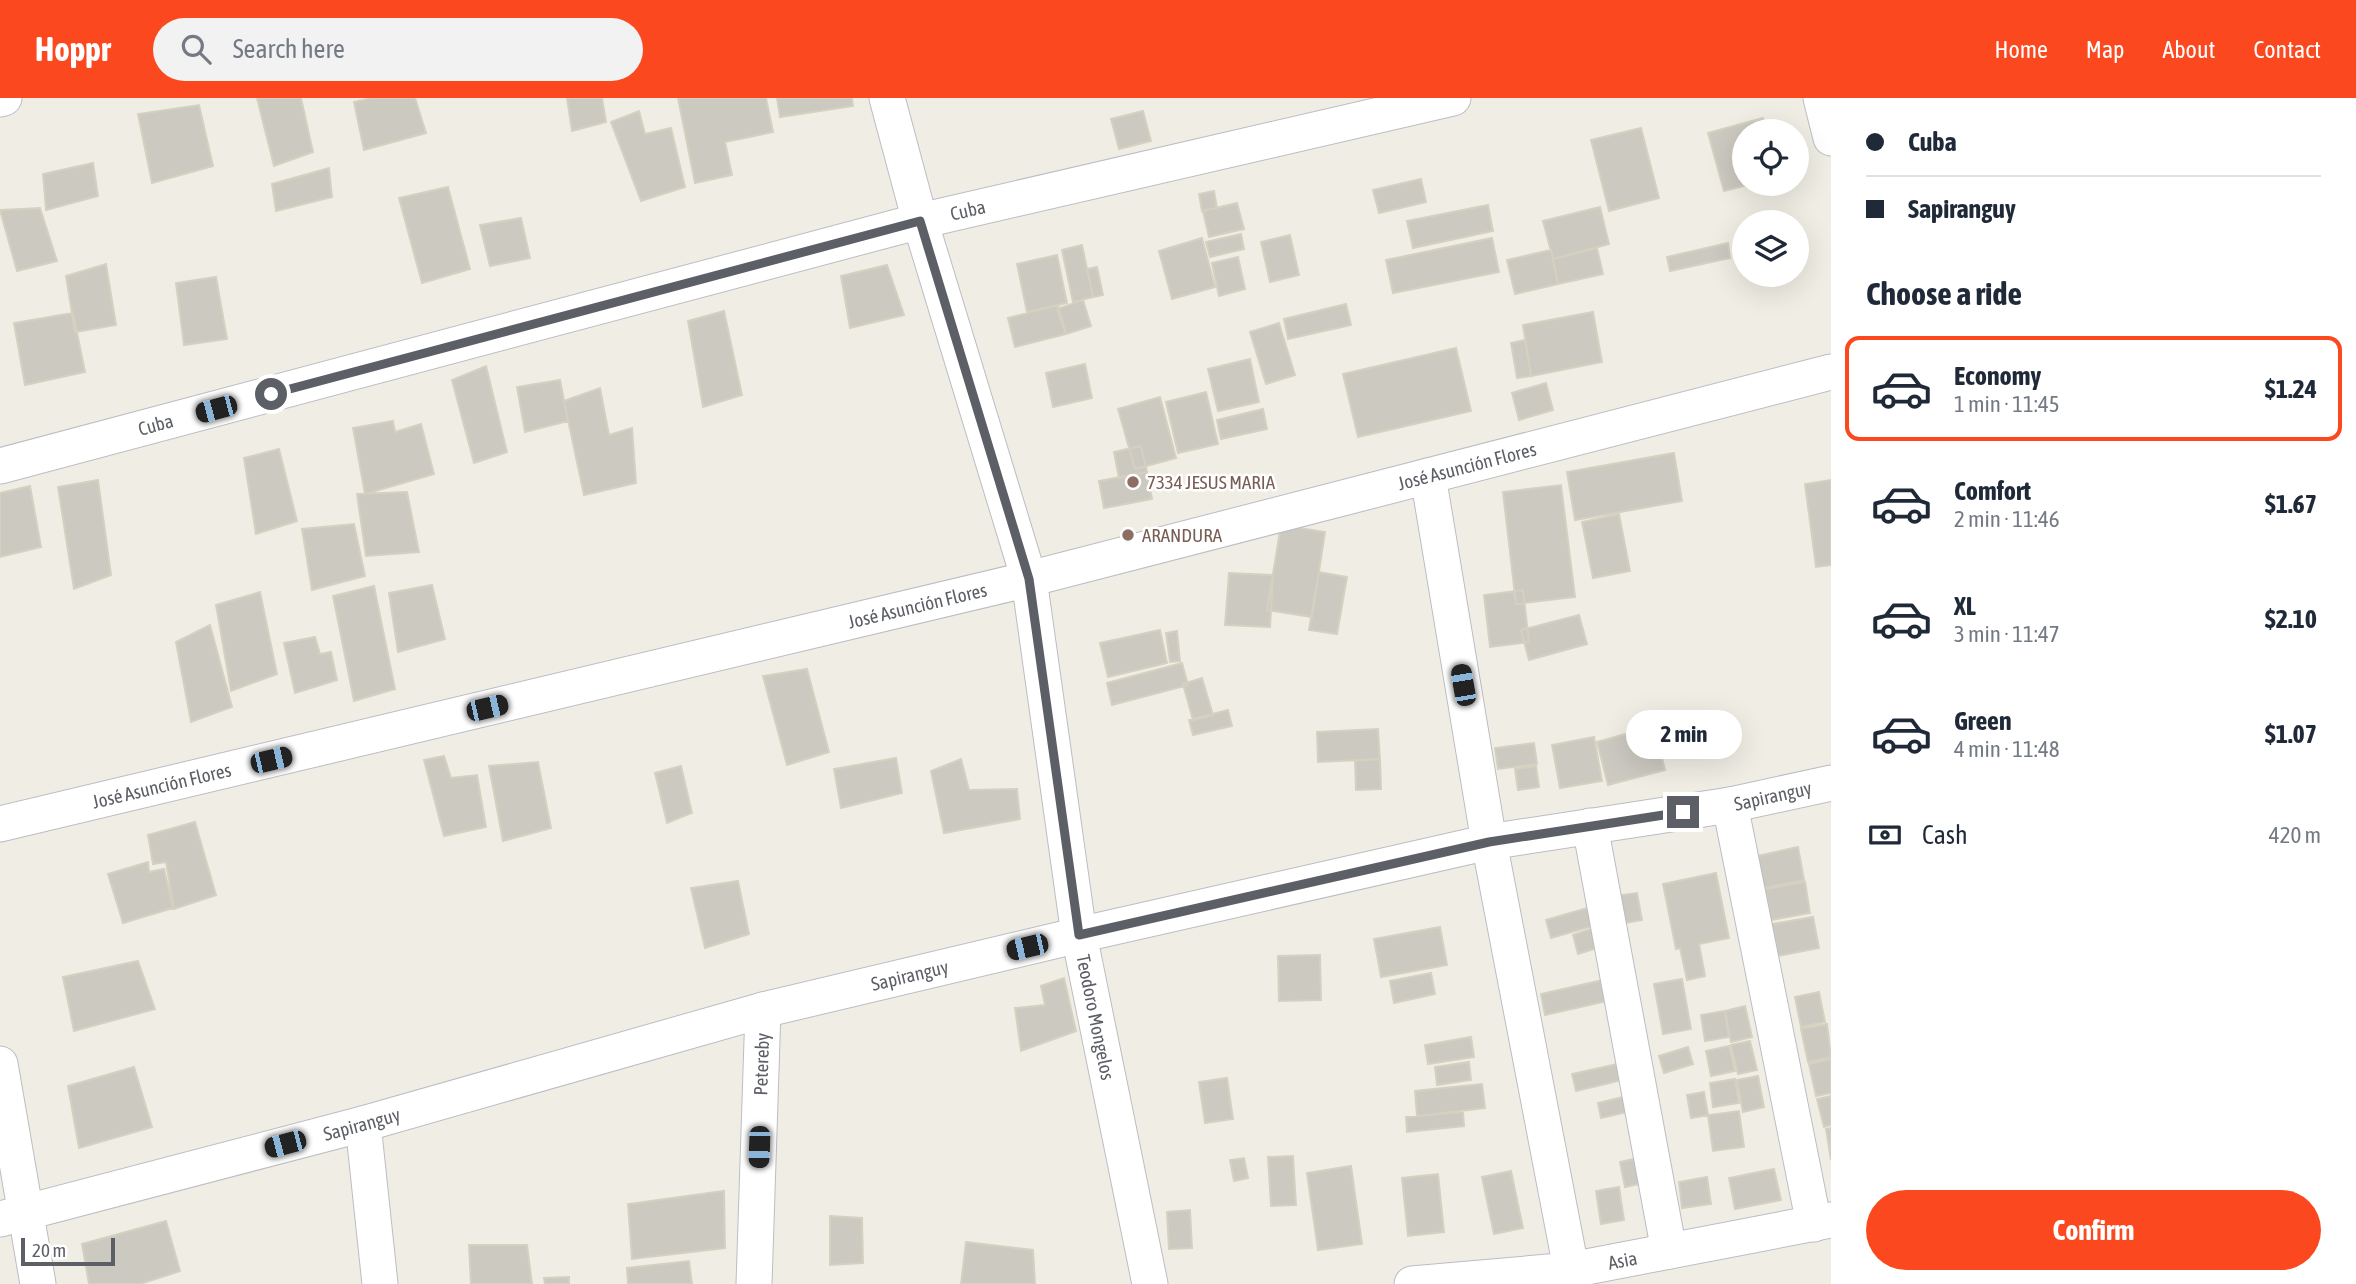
<!DOCTYPE html>
<meta charset="utf-8">
<style>
body{margin:0;font-family:"Asap Condensed",sans-serif;background:#f2f2f3;color:#1f2937;height:100vh;display:flex;flex-direction:column;font-size:26px;white-space:nowrap}
*{box-sizing:border-box;margin:0}
p{font-size:23px;color:#747a83}
.icon{flex:none;width:38px;height:38px;fill:none;stroke:currentColor;stroke-width:2;stroke-linecap:round;stroke-linejoin:round}
.map{position:relative;flex:1;overflow:hidden}
.side{display:flex;flex-direction:column;background:#fff;width:525px}
.side>*{flex:none}
.top-card{display:grid;align-content:center;height:154px;padding:0 35px;background:#fff}
.controls{position:absolute;left:1732px;top:21px;display:grid;gap:14px}
.controls a{display:grid;place-items:center;width:77px;height:77px;border-radius:50%;background:#fff;box-shadow:0 7px 28px #0002;font-size:35px}
.scale{position:absolute;left:21px;bottom:18px;width:94px;box-sizing:border-box;padding-left:7px;border:4px solid #5c5f66;border-top:0;font-size:19px;line-height:24px;white-space:nowrap;color:#5c5f66;-webkit-text-stroke:5px #fff;paint-order:stroke}
.end{position:absolute;width:32px;height:32px;margin:-16px;border:9px solid #5c5f66;background:#fff;box-shadow:0 0 0 4px #fff}
.from{border-radius:50%}
.bubble{position:absolute;height:49px;border-radius:24px;background:#fff;box-shadow:0 7px 28px #0002;font-size:23px;font-weight:700;line-height:49px;text-align:center}
.car{position:absolute;width:21px;height:42px;margin:-21px -10px;border-radius:9px;box-shadow:0 0 5px 2px #0007;background:linear-gradient(#222 24%,#8ab4d8 0 40%,#222 0 76%,#8ab4d8 0 86%,#222 0)}
.top-card b{display:flex;align-items:center;gap:24px;height:66px;font-size:26px}
.top-card b+b{border-top:2px solid #e0e1e3}
.top-card i{width:18px;height:18px;background:#1f2937}
ul{padding:0;list-style:none}
li{display:flex;align-items:center;gap:21px;height:105px;margin:0 14px 10px;padding:0 21px;border:4px solid transparent;border-radius:14px}
li div{flex:1}
li b{display:block;font-size:26px}
li em{font-style:normal;font-weight:700}
li.selected{border-color:#fb481f}
li>.icon{width:63px;height:63px;stroke-width:1.5}
h2{padding:0 35px;font-size:32px;line-height:84px}
.pay{display:flex;align-items:center;gap:18px;height:77px;padding:0 35px;font-size:26px}
.pay p{margin-inline-start:auto}
.button{display:flex;gap:14px;margin-top:auto;padding:14px 35px}
.button a{flex:1;height:80px;border-radius:42px;background:#fb481f;color:#fff;font-size:28px;font-weight:700;line-height:80px;text-align:center}
header{display:flex;align-items:center;gap:42px;box-sizing:border-box;height:98px;padding:0 35px;background:#fb481f;color:#fff}
header strong{font-size:33px}
nav{display:flex;gap:38px;margin-inline-start:auto;font-size:24px}
.search{width:490px;height:63px;background:#f2f2f3;display:flex;align-items:center;gap:18px;box-sizing:border-box;padding:0 24px;border-radius:38px;color:#747a83;font-size:26px}
main{display:flex;flex:1;min-height:0}
.map>svg:first-child{display:block}
</style>
<header>
<strong>Hoppr</strong>
<div class="search"><svg class="icon" aria-label="search" viewBox="0 0 24 24"><circle cx="10" cy="10" r="6"/><path d="M15 15l6 6"/></svg>Search here</div>
<nav><a>Home</a><a>Map</a><a>About</a><a>Contact</a></nav>
</header>
<main>
<div class="map">
<svg width="1831" height="1186" viewBox="0 0 1831 1186">
<rect width="100%" height="100%" fill="#f0eee4"/>
<path fill="#cbc9c0" stroke="#d5d1c1" stroke-width="2" d="M257 0H301L313 54 274 68Z
M372 0H415L426 35 364 52 354 4Z
M567 0H602L606 24 572 33Z
M678 0H766L773 34 725 44 732 77 695 85Z
M777 0H852L853 8 780 19Z
M199 7 213 68 152 85 138 16Z
M639 13 645 36 671 30 685 89 641 103 611 24Z
M1143 13 1151 43 1119 51 1111 21Z
M1763 20 1767 33H1745V86H1751L1724 93 1708 35Z
M1641 30 1659 100 1609 113 1591 42Z
M93 65 98 98 46 112 43 76Z
M329 70 332 99 276 113 272 86Z
M1421 81 1426 104 1379 115 1373 92Z
M448 89 470 171 422 185 399 100Z
M1214 93 1217 110 1202 113 1199 96Z
M1237 105 1244 131 1209 139 1203 113Z
M1488 107 1493 133 1413 150 1407 123Z
M1600 109 1609 146 1553 161 1543 123Z
M40 110 57 163 17 173 0 112Z
M521 120 530 160 490 168 480 127Z
M1241 136 1244 151 1210 159 1206 144Z
M1290 137 1299 177 1270 184 1261 144Z
M1202 140 1215 189 1172 201 1159 153Z
M1492 140 1499 174 1393 195 1386 162Z
M1728 145 1730 160 1670 173 1667 159Z
M1082 147 1093 199 1073 204 1062 152Z
M1597 150 1603 176 1558 186 1553 161Z
M1551 152 1558 186 1515 196 1507 162Z
M1057 157 1067 205 1027 214 1017 166Z
M1238 159 1245 191 1219 198 1212 165Z
M106 166 116 227 75 234 66 178Z
M887 167 904 217 850 230 841 178Z
M1097 169 1103 197 1093 199 1087 171Z
M216 179 227 241 184 247 176 185Z
M1083 202 1091 228 1066 236 1057 211Z
M1346 206 1351 227 1288 241 1284 221Z
M1058 207 1066 236 1015 249 1008 220Z
M724 213 742 297 703 309 688 223Z
M1593 214 1602 264 1531 278 1523 227Z
M73 215 85 274 25 287 14 225Z
M1279 225 1295 277 1266 286 1250 234Z
M1525 242 1531 278 1517 280 1511 245Z
M1456 250 1471 313 1358 339 1343 276Z
M1250 261 1259 304 1218 313 1208 271Z
M1085 266 1092 300 1053 309 1046 275Z
M486 268 507 354 474 365 452 282Z
M560 282 568 323 525 334 517 289Z
M1546 285 1553 312 1519 322 1512 295Z
M600 290 609 337 632 330 636 385 584 397 564 303Z
M1206 294 1218 346 1178 355 1166 304Z
M1160 299 1176 360 1135 371 1118 311Z
M1263 311 1267 331 1221 341 1217 322Z
M393 323 395 334 421 326 434 376 365 396 353 330Z
M1141 348 1147 374 1119 380 1114 354Z
M279 351 297 423 256 436 244 360Z
M1674 355 1682 403 1575 422 1567 374Z
M1147 374 1152 401 1104 410 1099 383Z
M98 382 111 477 74 491 58 389Z
M1831 382V467L1816 469 1805 386Z
M1561 387 1575 499 1516 506 1503 394Z
M30 388 41 449 0 459V395Z
M407 394 419 454 366 458 357 396Z
M1619 416 1630 473 1593 480 1582 424Z
M354 426 365 478 312 492 302 431Z
M1281 427 1325 434 1312 519 1267 512Z
M1319 474 1347 479 1337 536 1309 532Z
M1229 475 1273 477 1270 529 1225 527Z
M432 487 445 541 398 554 389 495Z
M374 488 395 591 354 603 333 498Z
M1523 492 1529 544 1490 549 1484 497Z
M260 494 277 576 231 593 216 507Z
M1579 517 1587 546 1529 562 1521 532Z
M210 527 232 609 191 624 176 544Z
M1160 532 1167 565 1108 579 1100 545Z
M1177 533 1180 563 1170 564 1166 535Z
M315 539 320 556 331 554 337 582 295 595 284 545Z
M1182 565 1188 587 1112 607 1107 585Z
M807 571 829 654 787 667 763 578Z
M1202 580 1213 617 1193 622 1183 586Z
M1228 612 1232 628 1193 637 1189 622Z
M1654 628 1665 672 1608 687 1597 644Z
M1378 631 1380 661 1318 664 1317 634Z
M1594 639 1602 683 1560 690 1552 647Z
M1534 645 1537 666 1498 671 1495 650Z
M444 658 451 680 477 677 486 729 444 738 424 662Z
M896 660 902 695 841 710 834 671Z
M961 661 969 692 1017 691 1020 721 944 735 931 673Z
M1380 661 1381 691 1356 692 1355 663Z
M538 664 551 730 503 743 489 668Z
M681 668 692 715 667 725 655 675Z
M1536 668 1539 689 1518 692 1515 671Z
M195 724 216 797 174 811 166 764 153 766 148 737Z
M1798 749 1804 782 1764 790 1757 758Z
M148 764 149 774 164 771 173 810 123 825 108 776Z
M1716 775 1729 840 1699 846 1705 878 1687 882 1680 850 1676 851 1663 786Z
M738 783 749 836 705 850 691 790Z
M1805 784 1810 815 1771 822 1765 791Z
M1637 795 1642 822 1619 826 1614 798Z
M1591 809 1596 827 1551 840 1546 822Z
M1813 819 1819 850 1778 858 1772 826Z
M1440 829 1447 867 1381 879 1374 841Z
M1591 831 1597 850 1578 856 1573 837Z
M1320 857 1321 902 1279 903 1278 858Z
M138 863 155 911 74 933 63 879Z
M1431 875 1435 896 1394 905 1390 883Z
M1064 880 1076 933 1021 953 1015 910 1045 907 1041 888Z
M1682 881 1691 931 1663 936 1654 886Z
M1603 882 1607 903 1545 917 1541 896Z
M1819 894 1825 924 1801 929 1795 899Z
M1745 908 1752 939 1731 944 1725 913Z
M1725 913 1729 939 1705 943 1701 917Z
M1827 926 1831 959 1808 964 1801 931Z
M1471 939 1474 959 1428 966 1425 947Z
M1750 943 1757 972 1738 976 1731 947Z
M1729 948 1735 973 1711 978 1706 953Z
M1688 949 1693 966 1664 975 1659 958Z
M1831 961V995L1816 998 1809 966Z
M1469 964 1471 982 1437 987 1435 969Z
M1622 965 1626 981 1576 993 1572 976Z
M134 969 152 1029 79 1050 68 988Z
M1758 978 1764 1009 1743 1014 1737 982Z
M1227 980 1233 1021 1205 1025 1199 984Z
M1735 981 1739 1005 1713 1009 1710 985Z
M1482 986 1485 1010 1417 1018 1415 993Z
M1704 994 1708 1017 1691 1020 1687 997Z
M1831 998V1027L1824 1029 1817 1001Z
M1623 999 1627 1014 1601 1020 1598 1005Z
M1739 1013 1744 1049 1713 1053 1708 1017Z
M1463 1014 1464 1028 1407 1034 1406 1019Z
M1831 1030V1062L1826 1031Z
M1293 1058 1296 1107 1271 1108 1268 1059Z
M1244 1060 1248 1080 1234 1083 1230 1062Z
M1638 1060 1644 1085 1625 1089 1620 1064Z
M1351 1068 1362 1146 1318 1152 1307 1075Z
M1774 1071 1781 1102 1735 1111 1729 1080Z
M1511 1073 1523 1130 1494 1136 1482 1079Z
M1438 1076 1444 1134 1408 1138 1402 1080Z
M1707 1079 1711 1106 1682 1110 1679 1084Z
M1619 1089 1624 1122 1601 1126 1596 1093Z
M724 1093 725 1150 632 1161 628 1106Z
M1190 1112 1192 1150 1169 1151 1167 1114Z
M830 1118 862 1120 863 1165 830 1167Z
M166 1123 180 1173 140 1186H89L82 1146Z
M966 1144 1033 1152 1035 1186H961Z
M469 1147H527L532 1186H471Z
M689 1163 692 1186H628L627 1170Z
M569 1179V1186H545L544 1180Z"/>
<g fill="none" stroke-linecap="round" stroke-linejoin="round">
<defs>
<g id="minor">
<path id="s1" d="M887 0 920 123 1029 481 1079 837 1150 1186"/>
<path d="M1821 0 1831 40"/>
<path d="M0 1 4 0"/>
<path id="s2" d="M0 368 920 123 1453 0"/>
<path d="M1428 378 1489 744 1574 1186"/>
<path d="M1730 707 1814 1126"/>
<path id="s3" d="M0 726 1029 481 1831 274"/>
<path d="M1590 728 1669 1153"/>
<path d="M0 966 38 1186"/>
<path d="M363 1026 380 1186"/>
<path id="s4" d="M0 1121 363 1026 763 912 1079 837 1489 744 1730 707 1831 685"/>
<path id="s5" d="M754 1186 763 912"/>
<path id="s6" d="M1412 1186 1571 1172 1831 1122"/>
</g>
</defs>
<use href="#minor" stroke="#bbbdc4" stroke-width="37"/>
<use href="#minor" stroke="#fff" stroke-width="35"/>
</g>
<g fill="none" stroke-linecap="round" stroke-linejoin="round">
<path stroke="#5c5f66" stroke-width="9" d="M271 296 920 123 1029 481 1079 837 1489 744 1683 714"/>
</g>
<g fill="#8d6e63" stroke="#fff" stroke-width="2.5">
<circle cx="1133" cy="384" r="7"/>
<circle cx="1128" cy="437" r="7"/>
</g>
<g text-anchor="middle" dominant-baseline="central" stroke-width="5" stroke-linejoin="round" paint-order="stroke">
<g font-size="19" fill="#5c5f66" stroke="#fff">
<text stroke="none"><textPath href="#s2" startOffset="1001">Cuba</textPath></text>
<text stroke="none"><textPath href="#s2" startOffset="161">Cuba</textPath></text>
<text stroke="none"><textPath href="#s3" startOffset="1510">José Asunción Flores</textPath></text>
<text stroke="none"><textPath href="#s3" startOffset="943">José Asunción Flores</textPath></text>
<text stroke="none"><textPath href="#s3" startOffset="166">José Asunción Flores</textPath></text>
<text stroke="none"><textPath href="#s4" startOffset="1824">Sapiranguy</textPath></text>
<text stroke="none"><textPath href="#s4" startOffset="942">Sapiranguy</textPath></text>
<text stroke="none"><textPath href="#s1" startOffset="945">Teodoro Mongelos</textPath></text>
<text stroke="none"><textPath href="#s5" startOffset="220">Petereby</textPath></text>
<text stroke="none"><textPath href="#s4" startOffset="374">Sapiranguy</textPath></text>
<text stroke="none"><textPath href="#s6" startOffset="212">Asia</textPath></text>
</g>
<g font-size="19" fill="#785e54" stroke="#fff" text-anchor="start">
<text x="1147" y="384">7334 JESUS MARIA</text>
<text x="1142" y="437">ARANDURA</text>
</g>
</g>
</svg>
<div class="controls">
<a><svg class="icon" aria-label="locate" viewBox="0 0 24 24"><circle cx="12" cy="12" r="6"/><path d="M12 2v4M12 18v4M2 12h4M18 12h4"/></svg></a>
<a><svg class="icon" aria-label="layers" viewBox="0 0 24 24"><path d="M12 4l9 5-9 5-9-5zM3 14l9 5 9-5"/></svg></a>
</div>
<div class="scale">20 m</div>
<i class="end from" style="left:271px;top:296px"></i>
<i class="end" style="left:1683px;top:714px"></i>
<div class="bubble" style="left:1626px;top:612px;width:116px">2 min</div>
<i class="car" style="left:216px;top:311px;rotate:255deg"></i>
<i class="car" style="left:1463px;top:587px;rotate:350deg"></i>
<i class="car" style="left:487px;top:610px;rotate:77deg"></i>
<i class="car" style="left:271px;top:662px;rotate:77deg"></i>
<i class="car" style="left:1027px;top:849px;rotate:257deg"></i>
<i class="car" style="left:285px;top:1046px;rotate:255deg"></i>
<i class="car" style="left:759px;top:1049px;rotate:182deg"></i>
</div>
<section class="side">
<div class="top-card">
<b><i class="from"></i>Cuba</b>
<b><i></i>Sapiranguy</b>
</div>
<h2>Choose a ride</h2>
<ul>
<li class="selected"><svg class="icon" aria-label="car" viewBox="0 0 24 24"><path d="M5 17H2v-5l4-1 3-4h7l3 4 3 1v5h-3M9 17h6M6 11h13"/><circle cx="7" cy="17" r="2"/><circle cx="17" cy="17" r="2"/></svg><div><b>Economy</b><p>1 min · 11:45</p></div><em>$1.24</em></li>
<li><svg class="icon" aria-label="car" viewBox="0 0 24 24"><path d="M5 17H2v-5l4-1 3-4h7l3 4 3 1v5h-3M9 17h6M6 11h13"/><circle cx="7" cy="17" r="2"/><circle cx="17" cy="17" r="2"/></svg><div><b>Comfort</b><p>2 min · 11:46</p></div><em>$1.67</em></li>
<li><svg class="icon" aria-label="car" viewBox="0 0 24 24"><path d="M5 17H2v-5l4-1 3-4h7l3 4 3 1v5h-3M9 17h6M6 11h13"/><circle cx="7" cy="17" r="2"/><circle cx="17" cy="17" r="2"/></svg><div><b>XL</b><p>3 min · 11:47</p></div><em>$2.10</em></li>
<li><svg class="icon" aria-label="car" viewBox="0 0 24 24"><path d="M5 17H2v-5l4-1 3-4h7l3 4 3 1v5h-3M9 17h6M6 11h13"/><circle cx="7" cy="17" r="2"/><circle cx="17" cy="17" r="2"/></svg><div><b>Green</b><p>4 min · 11:48</p></div><em>$1.07</em></li>
</ul>
<div class="pay"><svg class="icon" aria-label="cash" viewBox="0 0 24 24"><path d="M3 7h18v10H3z"/><circle cx="12" cy="12" r="2"/></svg>Cash<p>420 m</p></div>
<div class="button"><a>Confirm</a></div>
</section>
</main>
